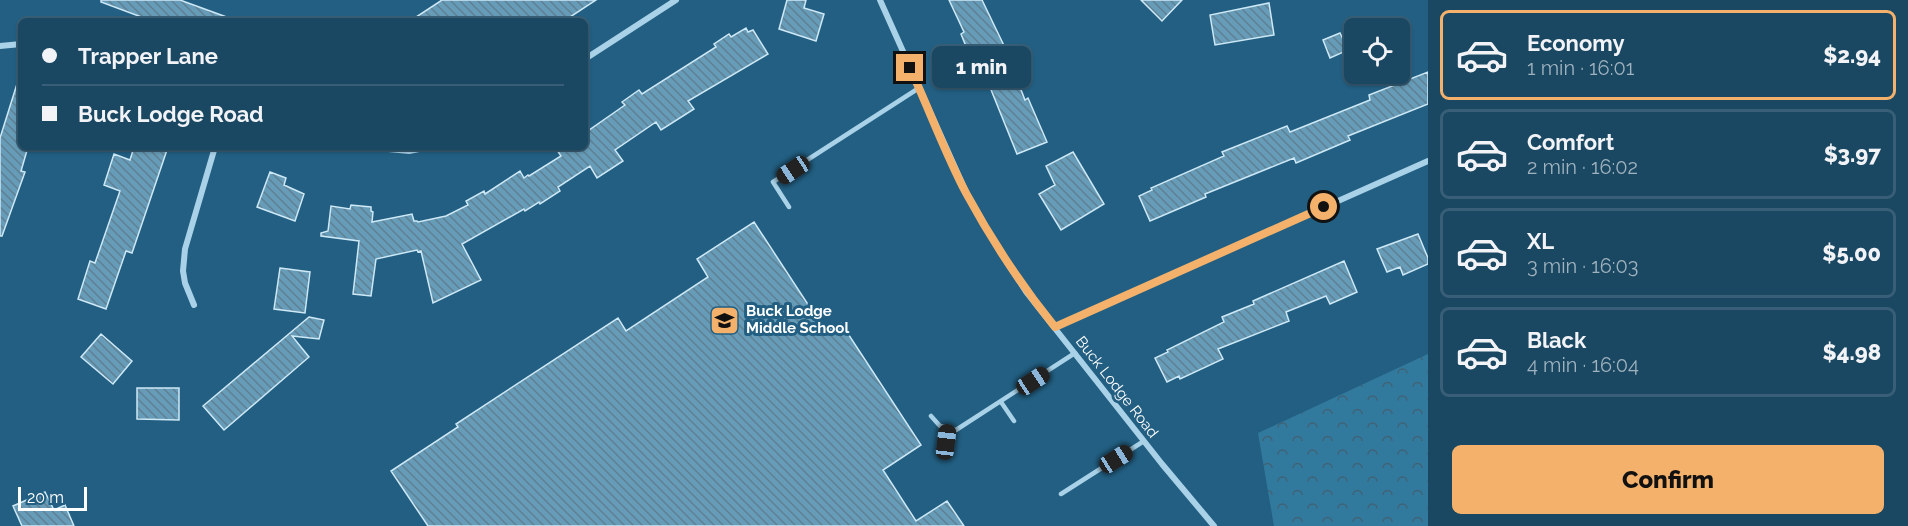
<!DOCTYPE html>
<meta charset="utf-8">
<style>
body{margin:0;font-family:Raleway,sans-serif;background:#27516b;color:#f1f3f6;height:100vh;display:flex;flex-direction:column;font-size:22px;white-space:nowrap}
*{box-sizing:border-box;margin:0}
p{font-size:20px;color:#9fb2be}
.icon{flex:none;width:33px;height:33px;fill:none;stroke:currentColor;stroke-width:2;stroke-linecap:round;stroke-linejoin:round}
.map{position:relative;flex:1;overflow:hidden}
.drawer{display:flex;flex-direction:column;background:#1a4762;width:480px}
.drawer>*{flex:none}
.hud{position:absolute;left:18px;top:18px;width:570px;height:132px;border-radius:9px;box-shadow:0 2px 4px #0004,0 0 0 2px #385f77;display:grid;align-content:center;height:132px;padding:0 24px;background:#1a4762}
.fabs{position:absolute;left:1344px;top:18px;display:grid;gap:12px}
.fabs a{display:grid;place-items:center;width:66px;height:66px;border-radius:9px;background:#1a4762;box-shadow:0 2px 4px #0004,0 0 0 2px #385f77;font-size:30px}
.scale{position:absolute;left:18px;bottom:15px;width:69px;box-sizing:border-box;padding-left:6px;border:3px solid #fff;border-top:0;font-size:16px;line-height:21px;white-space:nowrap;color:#fff;-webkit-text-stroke:4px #225f82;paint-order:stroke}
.end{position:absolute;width:27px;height:27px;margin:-14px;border:8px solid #f4b16b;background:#111;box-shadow:0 0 0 3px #111}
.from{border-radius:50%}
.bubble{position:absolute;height:42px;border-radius:9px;background:#1a4762;box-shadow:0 2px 4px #0004,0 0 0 2px #385f77;font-size:20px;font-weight:800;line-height:42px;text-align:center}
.car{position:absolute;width:18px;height:36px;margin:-18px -9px;border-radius:8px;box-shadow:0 0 4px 2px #0007;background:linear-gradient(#222 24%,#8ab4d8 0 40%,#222 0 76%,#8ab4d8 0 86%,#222 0)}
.hud b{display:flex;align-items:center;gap:21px;height:57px;font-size:22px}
.hud b+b{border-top:2px solid #385f77}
.hud i{width:15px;height:15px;background:#f1f3f6}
ul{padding:10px 0 0;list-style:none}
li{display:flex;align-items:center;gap:18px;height:90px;margin:0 12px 9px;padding:0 12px;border:3px solid #385f77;border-radius:9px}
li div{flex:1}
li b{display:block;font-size:22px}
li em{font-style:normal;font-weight:800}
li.current{border-color:#f4b16b}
li>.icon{width:54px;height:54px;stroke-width:1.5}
.cta{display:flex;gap:12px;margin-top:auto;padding:12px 24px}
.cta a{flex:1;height:69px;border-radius:9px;background:#f4b16b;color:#111;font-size:24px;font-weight:800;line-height:69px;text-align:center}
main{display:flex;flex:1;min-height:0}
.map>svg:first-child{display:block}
</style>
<main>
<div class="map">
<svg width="1428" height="526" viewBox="0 0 1428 526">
<defs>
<pattern id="forest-crowns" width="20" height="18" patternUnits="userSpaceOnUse" patternTransform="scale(1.5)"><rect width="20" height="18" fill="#32799e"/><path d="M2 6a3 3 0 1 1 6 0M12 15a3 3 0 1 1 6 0" fill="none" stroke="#3f6275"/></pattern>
<pattern id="building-back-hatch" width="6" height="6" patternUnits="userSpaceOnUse" patternTransform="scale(1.5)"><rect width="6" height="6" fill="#679cb8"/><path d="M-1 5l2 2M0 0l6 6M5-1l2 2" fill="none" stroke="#5e8092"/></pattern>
</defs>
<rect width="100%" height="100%" fill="#225f82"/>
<path fill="url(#forest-crowns)" d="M1428 354V526H1274L1258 433Z"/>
<path fill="url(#building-back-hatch)" stroke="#cde8f6" stroke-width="1.5" d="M101 0H180L232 19 231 21H152L101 2Z
M442 0H596L564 21H410Z
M787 0H806L804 8 824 14 816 41 779 29Z
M949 0H982L1010 58 1009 59 1025 100 1028 98 1047 142 1017 154 983 70 980 71 973 54 970 56 961 34 964 32Z
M1141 0H1182L1162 21Z
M1269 3 1274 35 1215 45 1210 15Z
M746 28 748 32 753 30 768 54 688 101 694 109 661 130 656 122 615 150 623 161 597 178 590 166 558 187 560 191 540 204 539 202 525 211 524 209 462 244 481 280 433 303 421 251 418 252 417 250 376 259 371 296 353 294 359 241 321 236V233L328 231 331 206 350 209 351 205 371 207V211L373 212 372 222 412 214 414 221H417L418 222 446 216 468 205 466 201 484 191 485 194 520 171 524 178 528 175 529 176 561 156 555 147H585V133L625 105 622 102 639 90 642 94 716 47 714 44 729 34 731 37Z
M1340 33 1348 50 1330 58 1323 40Z
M1428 72V104L1348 136 1350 140 1296 163 1294 158 1205 194 1206 197 1150 221 1139 196 1152 190 1151 188 1224 156 1222 152 1287 126 1290 132 1370 100 1369 95Z
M17 84 21 85V147H28L21 171 25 172 2 236H0V138Z
M134 147H168L132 253 126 251 106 309 78 299 90 261 95 263 120 191 104 185 114 154 130 160Z
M1073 152 1104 204 1061 230 1039 194 1055 185 1046 166Z
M270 172 286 178 284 185 304 194 295 221 257 207Z
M754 222 826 332 841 323 921 445 883 470 916 521 947 501 964 526H428L391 471 458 427 456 424 618 318 626 331 708 277 697 259Z
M1418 234 1428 258V264L1403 275 1400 267 1387 272 1377 249Z
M1344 261 1357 292 1330 304 1326 296 1286 312 1289 321 1218 349 1223 359 1180 379 1179 376 1167 382 1155 358 1168 352 1167 350 1224 322 1222 317 1254 304 1253 301Z
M280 268 310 272 305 313 274 309Z
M309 317 324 320 319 339 292 336 309 357 224 430 203 406Z
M101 334 132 361 113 384 81 357Z
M137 388H179V420L137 419Z
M45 492 54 510 65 505 74 526H22L13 506Z"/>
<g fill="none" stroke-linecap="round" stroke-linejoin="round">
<path stroke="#a9d2e8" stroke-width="4.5" d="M789 207 773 182 919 88
M1001 402 1014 421
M931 416 940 426 956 430 1075 353
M944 457 948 428
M1061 494 1144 441"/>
<path stroke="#a9d2e8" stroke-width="6" d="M880 0 966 192 999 250 1027 293 1162 464 1214 526
M0 46 21 44
M585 59 676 0
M368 147 409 151 429 147
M194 305 185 283 183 271 185 249 215 147
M1055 327 1428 161"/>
</g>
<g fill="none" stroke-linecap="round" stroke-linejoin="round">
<path stroke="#f4b16b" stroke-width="8" d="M910 68C929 109 945 153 966 193 992 241 1021 285 1055 327L1324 207"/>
</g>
<defs>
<symbol id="school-square" viewBox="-11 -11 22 22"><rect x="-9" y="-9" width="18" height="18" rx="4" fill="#f4b16b" stroke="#225f82"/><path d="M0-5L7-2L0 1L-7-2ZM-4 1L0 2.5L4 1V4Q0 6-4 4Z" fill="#111"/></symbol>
</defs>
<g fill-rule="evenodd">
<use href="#school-square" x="708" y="304" width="33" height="33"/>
</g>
<g text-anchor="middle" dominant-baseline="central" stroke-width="6" stroke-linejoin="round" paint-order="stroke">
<g font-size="15" font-weight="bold" fill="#fff" stroke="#225f82" text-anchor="start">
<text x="746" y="311">Buck Lodge<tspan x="746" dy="17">Middle School</tspan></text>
</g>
<g font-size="15" fill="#fff" stroke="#225f82">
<text transform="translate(1117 387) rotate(52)">Buck Lodge Road</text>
</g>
</g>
</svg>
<div class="fabs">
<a><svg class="icon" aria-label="locate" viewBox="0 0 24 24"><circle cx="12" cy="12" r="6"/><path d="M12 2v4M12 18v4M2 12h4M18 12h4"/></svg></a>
</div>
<div class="scale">20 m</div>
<i class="end from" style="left:1324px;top:207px"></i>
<i class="end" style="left:910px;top:68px"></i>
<div class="bubble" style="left:932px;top:46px;width:99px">1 min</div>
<i class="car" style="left:793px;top:170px;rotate:237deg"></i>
<i class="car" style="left:1033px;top:381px;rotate:57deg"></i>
<i class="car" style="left:946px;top:442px;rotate:7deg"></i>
<i class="car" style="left:1116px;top:459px;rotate:58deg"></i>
<div class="hud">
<b><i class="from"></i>Trapper Lane</b>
<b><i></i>Buck Lodge Road</b>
</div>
</div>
<section class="drawer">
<ul>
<li class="current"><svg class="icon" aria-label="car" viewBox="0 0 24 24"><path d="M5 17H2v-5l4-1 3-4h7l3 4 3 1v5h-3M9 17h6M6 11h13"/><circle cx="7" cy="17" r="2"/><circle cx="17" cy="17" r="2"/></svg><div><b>Economy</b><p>1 min · 16:01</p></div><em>$2.94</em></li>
<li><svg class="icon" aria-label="car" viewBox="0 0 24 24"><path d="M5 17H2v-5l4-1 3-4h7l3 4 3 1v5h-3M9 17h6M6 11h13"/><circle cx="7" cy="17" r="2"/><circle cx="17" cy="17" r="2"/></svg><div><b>Comfort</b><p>2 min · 16:02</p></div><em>$3.97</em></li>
<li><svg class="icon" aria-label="car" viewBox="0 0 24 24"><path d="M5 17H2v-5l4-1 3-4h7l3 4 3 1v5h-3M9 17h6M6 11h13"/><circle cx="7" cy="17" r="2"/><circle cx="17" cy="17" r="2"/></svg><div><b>XL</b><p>3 min · 16:03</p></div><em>$5.00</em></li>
<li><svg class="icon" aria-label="car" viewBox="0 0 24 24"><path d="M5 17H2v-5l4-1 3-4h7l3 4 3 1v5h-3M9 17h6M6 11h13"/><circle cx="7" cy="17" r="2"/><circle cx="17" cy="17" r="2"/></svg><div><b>Black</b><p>4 min · 16:04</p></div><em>$4.98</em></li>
</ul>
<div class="cta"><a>Confirm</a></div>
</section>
</main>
